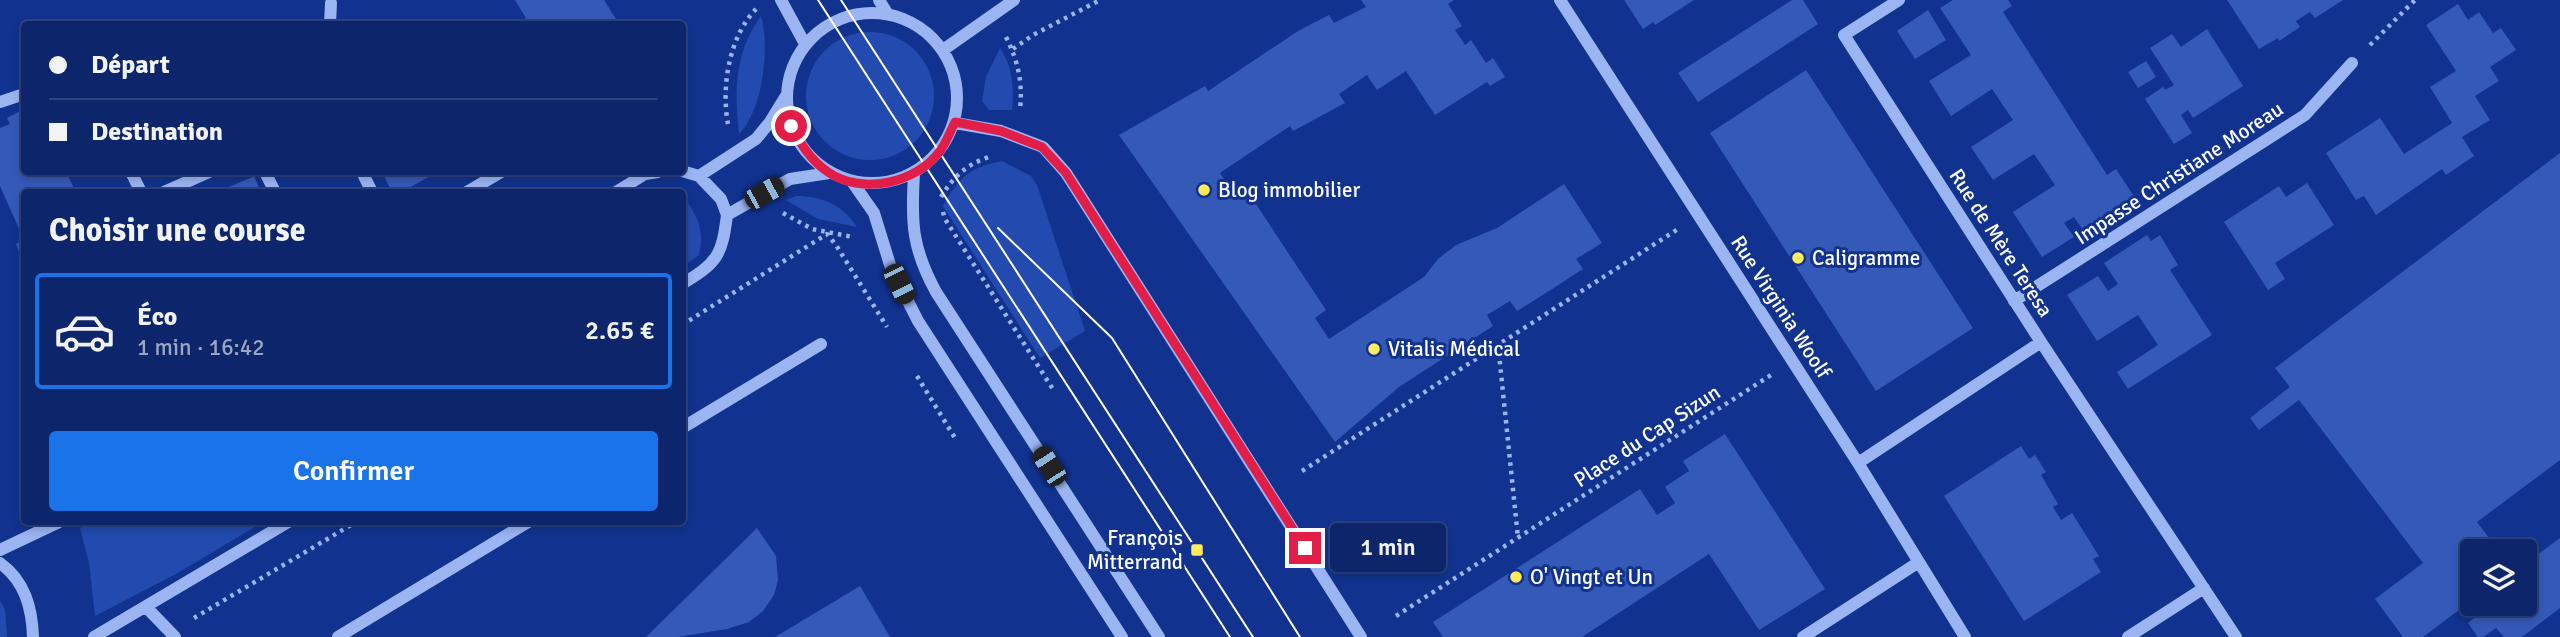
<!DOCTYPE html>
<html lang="fr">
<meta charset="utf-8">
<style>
body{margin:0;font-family:Signika,sans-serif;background:#162e71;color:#f1f3f6;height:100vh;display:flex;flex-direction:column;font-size:26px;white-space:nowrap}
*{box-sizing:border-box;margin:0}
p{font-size:23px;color:#9aa5c1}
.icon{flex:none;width:38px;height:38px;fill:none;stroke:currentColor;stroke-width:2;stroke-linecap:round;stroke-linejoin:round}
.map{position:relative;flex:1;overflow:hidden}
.details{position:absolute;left:21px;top:189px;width:665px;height:336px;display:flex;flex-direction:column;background:#0d266b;border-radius:7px;box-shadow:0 4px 10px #0003,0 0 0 2px #2d437e}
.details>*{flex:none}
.banner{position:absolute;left:21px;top:21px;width:665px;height:154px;border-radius:7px;box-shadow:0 4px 10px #0003,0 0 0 2px #2d437e;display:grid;align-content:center;height:154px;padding:0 28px;background:#0d266b}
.tools{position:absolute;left:2460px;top:539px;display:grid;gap:14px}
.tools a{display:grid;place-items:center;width:77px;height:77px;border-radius:7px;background:#0d266b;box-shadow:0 4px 10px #0003,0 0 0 2px #2d437e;font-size:35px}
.end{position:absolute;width:32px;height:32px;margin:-16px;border:9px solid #e11d48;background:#fff;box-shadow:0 0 0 4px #fff}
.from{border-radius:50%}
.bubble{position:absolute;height:49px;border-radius:7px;background:#0d266b;box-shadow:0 4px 10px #0003,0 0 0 2px #2d437e;font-size:23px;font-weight:600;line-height:49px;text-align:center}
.car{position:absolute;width:21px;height:42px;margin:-21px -10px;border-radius:9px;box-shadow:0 0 5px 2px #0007;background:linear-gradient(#222 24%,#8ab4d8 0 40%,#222 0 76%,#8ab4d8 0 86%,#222 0)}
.banner b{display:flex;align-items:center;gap:24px;height:66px;font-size:26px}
.banner b+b{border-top:2px solid #2d437e}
.banner i{width:18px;height:18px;background:#f1f3f6}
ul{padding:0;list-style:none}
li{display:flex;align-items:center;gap:21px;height:116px;margin:0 14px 10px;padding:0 14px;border:4px solid transparent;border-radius:7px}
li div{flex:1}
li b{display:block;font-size:26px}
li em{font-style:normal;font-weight:600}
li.current{border-color:#1a73e8}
li>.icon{width:63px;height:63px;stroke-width:1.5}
h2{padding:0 28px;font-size:32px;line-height:84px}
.action{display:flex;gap:14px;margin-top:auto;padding:14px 28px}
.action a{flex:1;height:80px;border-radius:7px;background:#1a73e8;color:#fff;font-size:28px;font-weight:600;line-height:80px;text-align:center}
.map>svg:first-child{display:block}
</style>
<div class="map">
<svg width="2560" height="637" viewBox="0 0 2560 637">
<rect width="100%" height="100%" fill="#11338f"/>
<path fill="#234baf" d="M761 16C770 47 763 110 739 134 734 91 735 51 761 16Z
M806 96a64 64 0 1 1 128 0a64 64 0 1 1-128 0Z
M1000 48C1013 67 1014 88 1012 110H989L982 101 986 77Z
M1002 161 1031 176 1037 185 1085 331 1040 358 943 206C959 178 969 167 1002 161Z
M683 195C697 216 705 229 699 255L683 266Z
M796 196C822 196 843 205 857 227L818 219 786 200Z
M91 522H263L176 574 95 616 89 563 80 528Z
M0 601 5 609 7 637H0Z"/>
<path fill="#3559b7" d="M515 0H604L619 24H515L526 18Z
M1361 0H1454L1448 4 1462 26 1455 30 1465 45 1471 40 1486 63 1493 58 1505 77 1490 86 1487 82 1435 115 1406 71 1377 90 1367 75 1339 94 1345 103 1293 131 1290 126 1220 173 1231 190 1242 183 1326 310 1315 318 1329 339 1424 277 1438 259 1456 245 1497 228 1564 184 1602 243 1576 259 1583 269 1549 291 1517 311 1510 301 1487 315 1493 326 1399 387 1335 442 1119 135 1205 86 1208 91 1298 31 1329 15 1334 23 1366 7Z
M1624 0H1694L1655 25 1653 22 1643 29Z
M1792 0H1803L1818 24 1698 102 1678 73Z
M1953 0H2008L2012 6 2003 12 2107 175 2116 169 2135 198 2127 203 2130 210 2088 237 2074 217 2064 223 2074 237 2042 257 2013 212 2055 185 2034 154 1993 180 1971 147 2013 120 1992 89 1951 116 1929 81 1971 55 1940 8Z
M2227 0H2343L2315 18 2310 12 2296 21 2300 27 2279 41 2278 38 2259 49Z
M2458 4 2468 20 2479 12 2493 33 2501 28 2516 50 2490 67 2499 81 2475 96 2490 120 2462 137 2474 156 2446 175 2442 169 2376 215 2364 196 2356 200 2326 153 2380 118 2404 154 2452 123 2430 87 2456 71 2426 25Z
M1928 10 1946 40 1915 59 1897 31Z
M2207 29 2243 86 2193 118 2188 110 2181 115 2192 133 2174 144 2145 99 2163 87 2165 90 2174 85 2150 48 2172 34 2181 47Z
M2146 61 2156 77 2138 88 2128 72Z
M1806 70 1973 328 1876 391 1710 133Z
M24 109V172H66L76 192H24V265L16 244 24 240 0 186V128L10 124 7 118Z
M2560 153V460L2477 522 2499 551H2473V604H2525V564L2560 538V608L2522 637H2504L2496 628 2483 637H2478L2468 623 2476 616 2467 604 2423 637H2403L2375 599 2423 563 2299 400 2259 430 2250 418 2290 387 2275 368Z
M382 172H437L402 192H392Z
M254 176 261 192H217L248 179Z
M2307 183 2334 225 2275 263 2285 279 2268 290 2224 222 2279 186 2286 197Z
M2147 235 2151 241 2160 235 2178 265 2170 270 2212 335 2128 389 2117 372 2158 345 2138 315 2097 341 2067 295 2098 276 2108 291 2118 284 2104 263Z
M1725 434 1825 589 1759 630 1709 554 1582 637H1443L1433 622 1640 489 1657 515 1675 503 1665 487 1689 471 1683 461Z
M2021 446 2029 459 2035 455 2046 472 2041 475 2058 504 2053 507 2061 520 2072 513 2099 556 2093 559 2101 572 2024 621 1944 496Z
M757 528 776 556 778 580 774 595 763 611 749 622 727 629 678 637H646Z
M860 586 890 637H775Z"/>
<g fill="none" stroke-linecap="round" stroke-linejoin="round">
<path stroke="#9bb4f2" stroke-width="4.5" stroke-dasharray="3.5 5" stroke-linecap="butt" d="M1006 37C1018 61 1023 83 1020 109
M2370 45 2415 0
M1013 49 1033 35 1100 0
M728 124C721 87 729 37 756 9
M941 197C953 177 967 164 989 157
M943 212 945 219 1054 391
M783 213 812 229 853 237
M682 325 827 234 836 245 887 327
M1498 344 1518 538
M917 376 955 438
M1302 471 1678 229
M1396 616 1771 375
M194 618 356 522"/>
<path stroke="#9bb4f2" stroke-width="12" d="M781 0 805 44
M879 0 887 13
M1560 0 1858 463 1965 637
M787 98a85 85 0 1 1 170 0a85 85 0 1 1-170 0Z
M330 24 331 3
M943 50 1014 0
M0 102 24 94
M955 123 1001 131 1043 147 1066 173 1361 637
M682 171 699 176 756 139 770 122 786 96
M131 172 141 192
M265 172 275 192
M362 172 372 192
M914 174C911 223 912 248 936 292L1159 637
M699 176 721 199 727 215
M853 183 874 213 891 268 918 321 1122 637
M164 192 209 172
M467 192 501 172
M616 192 645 174 658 172
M682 284C717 263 722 256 727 215L790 179 829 173
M2014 301 2305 115 2352 63
M2041 342 2236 637
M682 428 821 344
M1858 463 2041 342 1844 35 1899 0
M0 550 59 522
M0 563C25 581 32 608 33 637
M146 607 175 637
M94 637 288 522
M338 637 528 522
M1803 637 1919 562
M2128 637 2204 588"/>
<path stroke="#fff" stroke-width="2" d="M818 0 1230 637
M841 0 1253 637
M998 228 1112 338 1300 637"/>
</g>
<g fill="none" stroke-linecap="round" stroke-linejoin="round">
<path stroke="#e11d48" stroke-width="9" d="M791 126C801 144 810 160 828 172 861 195 916 184 940 151 946 143 950 132 955 122L1001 131 1042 147 1066 173 1305 548"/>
</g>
<g fill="#ffeb5d" stroke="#11338f" stroke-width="2.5">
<circle cx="1204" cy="190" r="7"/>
<circle cx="1798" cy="258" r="7"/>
<circle cx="1374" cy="349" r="7"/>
<rect x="1190" y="543" width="14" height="14" rx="3.5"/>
<circle cx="1516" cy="577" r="7"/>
</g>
<g text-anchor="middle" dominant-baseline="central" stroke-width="6" stroke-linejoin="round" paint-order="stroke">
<g font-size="21" fill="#fff" stroke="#11338f">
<text transform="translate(2179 173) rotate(-33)">Impasse Christiane Moreau</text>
<text transform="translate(2001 243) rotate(57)">Rue de Mère Teresa</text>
<text transform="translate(1781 307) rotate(57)">Rue Virginia Woolf</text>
<text transform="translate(1647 436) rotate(-33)">Place du Cap Sizun</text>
</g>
<g font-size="21" fill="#fff" stroke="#11338f" text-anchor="start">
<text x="1218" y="190">Blog immobilier</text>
<text x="1812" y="258">Caligramme</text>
<text x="1388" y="349">Vitalis Médical</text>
<text x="1183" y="538" text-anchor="end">François<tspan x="1183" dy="24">Mitterrand</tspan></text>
<text x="1530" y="577">O' Vingt et Un</text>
</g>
</g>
</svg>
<div class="tools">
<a><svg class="icon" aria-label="layers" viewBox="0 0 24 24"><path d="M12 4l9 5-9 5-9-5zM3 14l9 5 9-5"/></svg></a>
</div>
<i class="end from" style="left:791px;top:126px"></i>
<i class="end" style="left:1305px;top:548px"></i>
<div class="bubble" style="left:1330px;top:523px;width:116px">1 min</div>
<i class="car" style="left:764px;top:193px;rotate:61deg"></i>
<i class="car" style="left:899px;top:284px;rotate:154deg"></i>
<i class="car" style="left:1049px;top:466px;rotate:327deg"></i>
<div class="banner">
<b><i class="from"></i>Départ</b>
<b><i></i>Destination</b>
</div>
<section class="details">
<h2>Choisir une course</h2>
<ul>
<li class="current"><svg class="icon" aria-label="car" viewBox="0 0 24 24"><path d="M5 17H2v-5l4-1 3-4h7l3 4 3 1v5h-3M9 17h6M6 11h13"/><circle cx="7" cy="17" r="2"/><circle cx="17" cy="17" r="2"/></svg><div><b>Éco</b><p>1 min · 16:42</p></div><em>2.65 €</em></li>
</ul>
<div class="action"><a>Confirmer</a></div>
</section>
</div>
